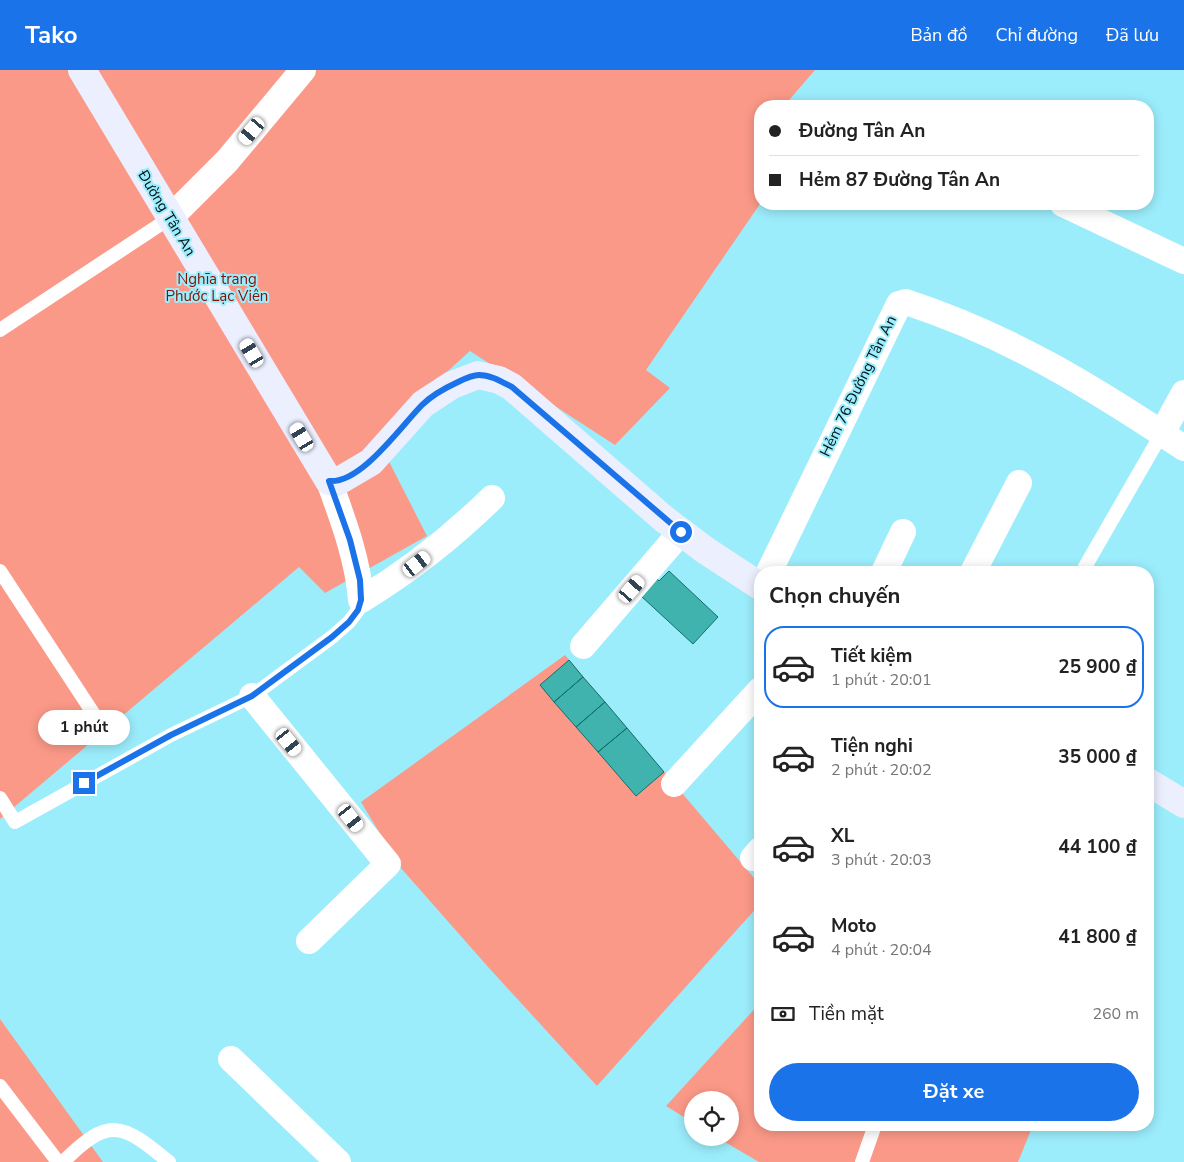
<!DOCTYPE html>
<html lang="vi">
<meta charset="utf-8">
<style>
body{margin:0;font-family:"Nunito Sans",sans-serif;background:#f2f2f2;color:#222;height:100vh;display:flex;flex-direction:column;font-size:19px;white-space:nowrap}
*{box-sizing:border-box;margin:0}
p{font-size:16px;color:#767676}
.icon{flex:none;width:28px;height:28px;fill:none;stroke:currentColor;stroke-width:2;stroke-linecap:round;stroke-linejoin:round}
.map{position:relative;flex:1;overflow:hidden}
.sheet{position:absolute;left:754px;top:496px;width:400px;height:565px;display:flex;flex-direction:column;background:#fff;border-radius:20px;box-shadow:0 2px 12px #0003}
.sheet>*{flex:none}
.hud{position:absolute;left:754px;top:30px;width:400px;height:110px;border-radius:20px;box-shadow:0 2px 12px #0003;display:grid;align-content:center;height:110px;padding:0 15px;background:#fff}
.tools{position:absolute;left:684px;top:1021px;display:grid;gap:10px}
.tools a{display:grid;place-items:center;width:55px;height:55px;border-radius:50%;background:#fff;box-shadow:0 2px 12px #0003;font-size:25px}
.end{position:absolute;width:22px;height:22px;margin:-11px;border:6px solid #1a73e8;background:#fff;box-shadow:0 0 0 2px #fff}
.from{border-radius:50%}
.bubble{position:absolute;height:35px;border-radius:18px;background:#fff;box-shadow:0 2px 12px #0003;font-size:16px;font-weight:700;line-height:35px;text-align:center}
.car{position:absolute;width:15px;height:30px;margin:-15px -8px;border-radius:6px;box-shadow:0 0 4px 1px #0007;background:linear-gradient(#fff 24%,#345 0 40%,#fff 0 76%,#345 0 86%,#fff 0)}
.hud b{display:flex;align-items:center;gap:18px;height:48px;font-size:19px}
.hud b+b{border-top:1px solid #e0e0e0}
.hud i{width:12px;height:12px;background:#222}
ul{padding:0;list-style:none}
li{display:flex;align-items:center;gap:15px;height:82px;margin:0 10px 8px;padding:0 5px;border:2px solid transparent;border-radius:20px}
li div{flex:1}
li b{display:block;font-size:19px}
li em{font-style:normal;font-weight:700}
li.on{border-color:#1a73e8}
li>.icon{width:45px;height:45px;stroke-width:1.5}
h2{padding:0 15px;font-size:22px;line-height:60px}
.pay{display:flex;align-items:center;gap:12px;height:55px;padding:0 15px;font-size:19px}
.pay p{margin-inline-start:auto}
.cta{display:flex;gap:10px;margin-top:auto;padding:10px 15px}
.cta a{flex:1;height:58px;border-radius:30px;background:#1a73e8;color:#fff;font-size:20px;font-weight:700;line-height:58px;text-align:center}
header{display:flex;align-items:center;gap:30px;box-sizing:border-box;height:70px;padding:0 25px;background:#1a73e8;color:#fff}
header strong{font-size:24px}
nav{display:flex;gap:28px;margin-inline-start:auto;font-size:18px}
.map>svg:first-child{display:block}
</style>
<header>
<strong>Tako</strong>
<nav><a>Bản đồ</a><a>Chỉ đường</a><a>Đã lưu</a></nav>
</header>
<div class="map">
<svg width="1184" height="1092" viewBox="0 0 1184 1092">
<rect width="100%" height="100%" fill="#9cedfc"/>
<path fill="#fb9988" d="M0 0H815L784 36H760V134L646 300 670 318 615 375 470 281 376 366 427 466 325 523 299 497 0 749Z
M565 585 760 815V834L597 1016 489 898 400 797 361 732Z
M760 933V1055H1033L1018 1092H759L718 1068H730V1030H692V1052L666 1036Z
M0 949 103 1092H0Z"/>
<path fill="#41b3ae" stroke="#10706c" d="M669 501 718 547 693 574 641 526 657 509 659 511Z
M569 590 583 607 554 632 540 615Z
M583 607 605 632 576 657 554 632Z
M605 632 627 658 598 682 576 657Z
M627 658 664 702 636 726 598 682Z"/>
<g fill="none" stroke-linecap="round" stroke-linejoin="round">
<path stroke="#fff" stroke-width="14" d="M0 260 170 148
M0 501 97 649
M1082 502 1162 363
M0 728 15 752 171 665 252 626 332 567 349 552 358 540 361 530
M0 1016 58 1092
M63 1092C109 1046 122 1053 169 1092
M862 1092 875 1055"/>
<path stroke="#fff" stroke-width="26" d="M1063 134 1184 191
M170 148 227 91 303 0
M1162 363 1184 323
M329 411C343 450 358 489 361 530 409 501 452 467 492 428
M769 502 899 234 906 232C1010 266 1094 318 1184 378
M884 502 903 462
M973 502 1019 413
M583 576 681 462
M252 626 388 794 309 871
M674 714 760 620
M753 788 760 780
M231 989 338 1092"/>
<path stroke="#ebeffe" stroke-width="28" d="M82 0 329 411 337 412 371 392 423 334 452 315 478 305 499 310 512 317 664 449 705 480 760 516
M1148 712 1184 734"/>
</g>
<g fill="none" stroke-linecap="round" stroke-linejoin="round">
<path stroke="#1a73e8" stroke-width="6" d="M84 713 171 665 252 626 332 567 349 552 358 540 361 530 360 510 350 470 329 411C361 414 401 356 422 335 432 325 445 318 458 312 464 309 473 305 479 305 491 305 502 312 512 317L681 462"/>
</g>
<g text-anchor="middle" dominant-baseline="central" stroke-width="4" stroke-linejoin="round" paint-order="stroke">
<g font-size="15" fill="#001115" stroke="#9cedfc">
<text transform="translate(167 143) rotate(59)">Đường Tân An</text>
<text transform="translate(858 316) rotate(-64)">Hẻm 76 Đường Tân An</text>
</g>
<g font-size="15" fill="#870f03" stroke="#9cedfc">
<text x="217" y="209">Nghĩa trang<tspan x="217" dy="17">Phước Lạc Viên</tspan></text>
</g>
</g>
</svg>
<div class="tools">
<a><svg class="icon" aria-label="locate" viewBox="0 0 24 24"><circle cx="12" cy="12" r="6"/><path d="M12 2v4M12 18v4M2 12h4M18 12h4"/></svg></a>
</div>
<i class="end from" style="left:681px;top:462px"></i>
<i class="end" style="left:84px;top:713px"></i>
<div class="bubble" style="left:38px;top:640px;width:92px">1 phút</div>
<i class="car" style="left:252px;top:61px;rotate:220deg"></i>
<i class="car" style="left:252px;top:283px;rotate:329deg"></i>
<i class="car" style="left:302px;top:367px;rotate:329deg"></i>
<i class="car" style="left:417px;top:494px;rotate:52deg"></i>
<i class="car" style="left:632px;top:519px;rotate:41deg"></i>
<i class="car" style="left:289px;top:672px;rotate:141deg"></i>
<i class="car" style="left:351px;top:748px;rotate:141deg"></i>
<div class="hud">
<b><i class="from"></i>Đường Tân An</b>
<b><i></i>Hẻm 87 Đường Tân An</b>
</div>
<section class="sheet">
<h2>Chọn chuyến</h2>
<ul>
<li class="on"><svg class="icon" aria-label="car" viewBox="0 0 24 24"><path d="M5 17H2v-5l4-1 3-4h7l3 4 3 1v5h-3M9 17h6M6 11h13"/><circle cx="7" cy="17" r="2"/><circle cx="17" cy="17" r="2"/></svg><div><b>Tiết kiệm</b><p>1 phút · 20:01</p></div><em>25 900 ₫</em></li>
<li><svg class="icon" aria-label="car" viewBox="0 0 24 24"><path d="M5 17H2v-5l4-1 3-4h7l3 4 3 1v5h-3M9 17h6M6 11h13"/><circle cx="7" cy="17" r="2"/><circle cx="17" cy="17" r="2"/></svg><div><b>Tiện nghi</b><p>2 phút · 20:02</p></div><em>35 000 ₫</em></li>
<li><svg class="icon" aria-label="car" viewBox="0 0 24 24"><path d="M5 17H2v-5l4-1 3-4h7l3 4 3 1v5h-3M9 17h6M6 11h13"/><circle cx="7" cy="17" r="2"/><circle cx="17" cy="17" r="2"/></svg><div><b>XL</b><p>3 phút · 20:03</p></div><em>44 100 ₫</em></li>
<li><svg class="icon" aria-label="car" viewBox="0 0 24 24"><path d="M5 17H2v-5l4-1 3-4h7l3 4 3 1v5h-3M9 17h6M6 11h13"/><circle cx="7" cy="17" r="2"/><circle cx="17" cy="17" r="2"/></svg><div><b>Moto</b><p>4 phút · 20:04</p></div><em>41 800 ₫</em></li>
</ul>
<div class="pay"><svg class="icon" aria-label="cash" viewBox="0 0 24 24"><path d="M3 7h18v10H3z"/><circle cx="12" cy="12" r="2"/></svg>Tiền mặt<p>260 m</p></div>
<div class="cta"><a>Đặt xe</a></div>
</section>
</div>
